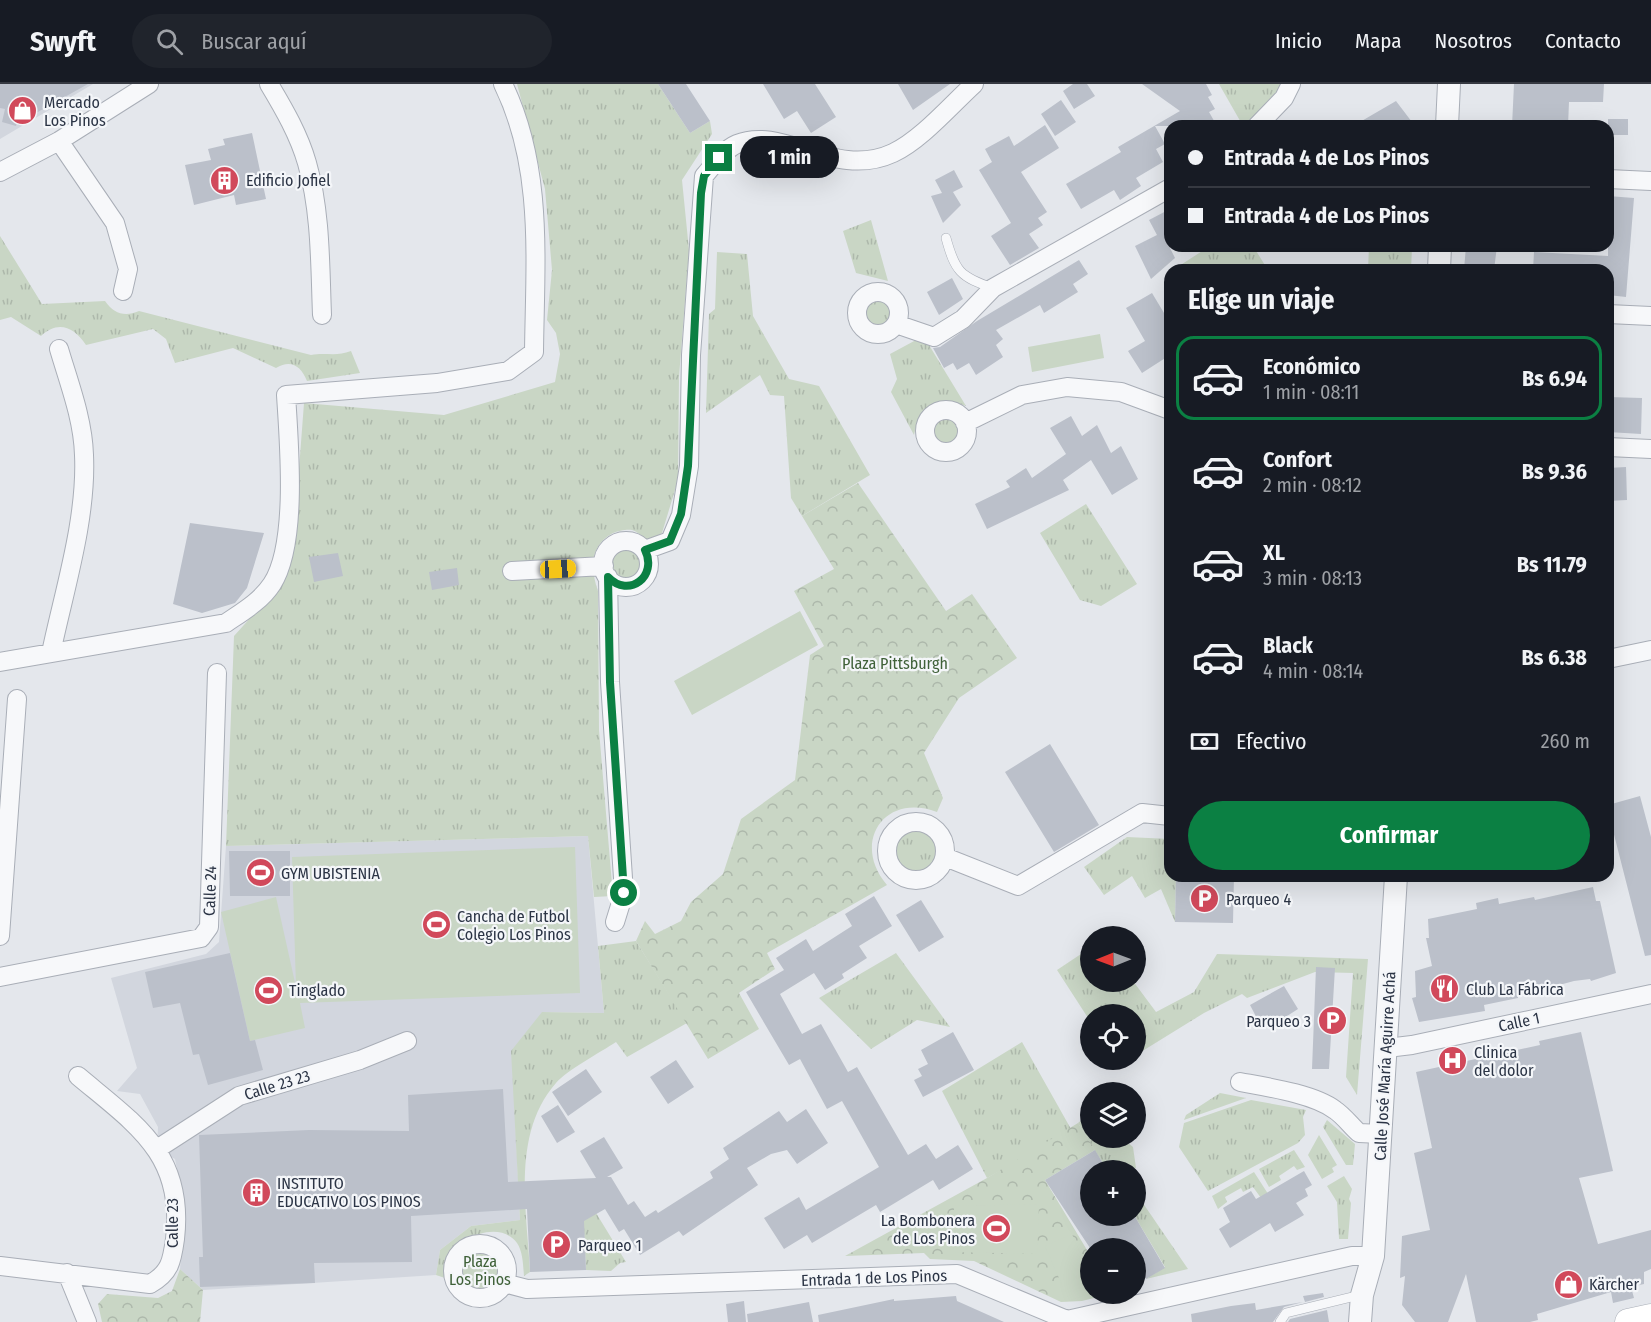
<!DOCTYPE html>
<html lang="es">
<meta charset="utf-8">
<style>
body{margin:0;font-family:"Fira Sans Condensed",sans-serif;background:#20242c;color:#f1f3f6;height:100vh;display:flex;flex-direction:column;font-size:22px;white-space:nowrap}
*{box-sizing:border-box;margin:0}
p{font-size:20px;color:#9ea1a6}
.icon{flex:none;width:33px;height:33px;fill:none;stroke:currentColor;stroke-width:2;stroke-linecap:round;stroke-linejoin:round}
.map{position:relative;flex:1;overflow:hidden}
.details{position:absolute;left:1164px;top:180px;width:450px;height:618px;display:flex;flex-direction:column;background:#171b24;border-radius:18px;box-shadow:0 6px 24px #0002}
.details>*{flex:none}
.banner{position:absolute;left:1164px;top:36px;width:450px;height:132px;border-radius:18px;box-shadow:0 6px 24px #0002;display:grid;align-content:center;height:132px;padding:0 24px;background:#171b24}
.needle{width:39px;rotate:269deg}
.tools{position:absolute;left:1080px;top:842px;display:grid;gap:12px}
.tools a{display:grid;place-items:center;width:66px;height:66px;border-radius:50%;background:#171b24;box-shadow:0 6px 24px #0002;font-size:30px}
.end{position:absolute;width:27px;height:27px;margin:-14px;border:8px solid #0b8043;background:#fff;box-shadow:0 0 0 3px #fff}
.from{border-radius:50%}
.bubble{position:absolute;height:42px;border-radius:21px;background:#171b24;box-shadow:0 6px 24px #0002;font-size:20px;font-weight:700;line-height:42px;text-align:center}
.car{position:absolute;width:18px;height:36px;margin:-18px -9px;border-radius:8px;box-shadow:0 0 4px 2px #0007;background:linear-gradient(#f5c518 24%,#345 0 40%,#f5c518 0 76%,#345 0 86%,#f5c518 0)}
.banner b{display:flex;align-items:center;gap:21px;height:57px;font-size:22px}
.banner b+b{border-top:2px solid #363941}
.banner i{width:15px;height:15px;background:#f1f3f6}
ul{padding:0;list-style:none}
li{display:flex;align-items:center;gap:18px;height:84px;margin:0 12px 9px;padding:0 12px;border:3px solid transparent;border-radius:18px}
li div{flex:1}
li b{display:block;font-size:22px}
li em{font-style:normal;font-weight:700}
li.current{border-color:#0b8043}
li>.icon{width:54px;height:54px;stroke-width:1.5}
h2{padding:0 24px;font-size:27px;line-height:72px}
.pay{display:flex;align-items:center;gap:15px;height:66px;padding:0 24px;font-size:22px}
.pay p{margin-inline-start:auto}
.button{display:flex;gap:12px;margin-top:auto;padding:12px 24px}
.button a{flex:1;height:69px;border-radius:36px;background:#0b8043;color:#fff;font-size:24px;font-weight:700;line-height:69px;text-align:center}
header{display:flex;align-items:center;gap:36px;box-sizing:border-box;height:84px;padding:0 30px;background:#171b24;border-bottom:2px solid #363941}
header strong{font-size:28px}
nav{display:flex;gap:33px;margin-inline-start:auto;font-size:21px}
.search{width:420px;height:54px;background:#20242c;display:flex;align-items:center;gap:15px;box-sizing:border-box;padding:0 21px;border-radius:33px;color:#9ea1a6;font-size:22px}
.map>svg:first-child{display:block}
</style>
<header>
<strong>Swyft</strong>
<div class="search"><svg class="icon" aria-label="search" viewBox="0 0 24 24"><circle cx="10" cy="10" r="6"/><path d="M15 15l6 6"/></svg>Buscar aquí</div>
<nav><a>Inicio</a><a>Mapa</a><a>Nosotros</a><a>Contacto</a></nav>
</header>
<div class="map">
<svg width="1651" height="1238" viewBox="0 0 1651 1238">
<defs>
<pattern id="grass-tufts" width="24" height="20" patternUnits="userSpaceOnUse" patternTransform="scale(1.5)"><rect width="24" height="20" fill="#c9d6c5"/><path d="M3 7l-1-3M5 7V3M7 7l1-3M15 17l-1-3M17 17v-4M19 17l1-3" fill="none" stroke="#adb8ab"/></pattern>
<pattern id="park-crowns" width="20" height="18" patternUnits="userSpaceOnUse" patternTransform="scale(1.5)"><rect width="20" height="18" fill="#c9d6c5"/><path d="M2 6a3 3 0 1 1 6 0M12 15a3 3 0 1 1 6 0" fill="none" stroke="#adb8ab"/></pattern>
</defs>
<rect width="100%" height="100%" fill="#e4e7ec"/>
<path fill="#d2d6de" d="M0 0H93L0 55Z
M588 752 604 929 543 928 512 967 520 1136 471 1142 440 1166 436 1191 203 1206 180 1185 185 1125 175 1075 157 1065 158 1043 140 1010 117 1007 137 984 111 894 206 870 219 858 226 762Z"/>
<path fill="url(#grass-tufts)" d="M517 0H658L690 49 710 37 712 50 682 96 689 166 679 293 678 396 662 449 648 457C644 454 637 447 632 446 627 445 618 447 613 449 590 461 590 484 598 507L599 646 613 812 594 813 588 752 226 762 234 552 261 522 299 385 304 319 444 331 555 298 560 270 556 249 547 236 552 186 545 105Z
M1219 0H1283L1278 9 1243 42Z
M871 136 888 197 856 189 843 147Z
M0 152 42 220 105 217C114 230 125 233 139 227L311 271C325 268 336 273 351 267L360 289 307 297C301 282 291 275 276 284L233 264 175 279 166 255 153 245 86 261C74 243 58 236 41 252L11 233 0 236Z
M1210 162H1253L1268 186H1181L1179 182Z
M1369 162 1412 164 1411 186H1368Z
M717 168 747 170 753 232 789 295 819 302 870 391 802 432 791 414 784 312 770 311 760 291 706 329 709 230 715 225Z
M864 228a14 14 0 1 1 28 0a14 14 0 1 1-28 0Z
M916 256 929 261 966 322C937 310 921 321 914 351L891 308 897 295 890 270Z
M932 346a14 14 0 1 1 28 0a14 14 0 1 1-28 0Z
M1086 420 1137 500 1101 522 1080 516 1040 449Z
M611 480a17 17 0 1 1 34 0a17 17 0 1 1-34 0Z
M896 767a21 21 0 1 1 42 0a21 21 0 1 1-42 0Z
M1127 753 1170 755V792H1176L1175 838 1161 805 1145 814 1132 792 1104 811 1084 783Z
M636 857 687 939 627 973 616 958C601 968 567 986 556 999 511 1050 527 1127 530 1188L524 1192C523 1181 523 1168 517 1159 500 1136 458 1152 450 1176 448 1181 448 1189 448 1195L436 1191 440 1166 471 1142 520 1136 511 967 542 928 604 929 598 862Z
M1090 864V897H1133L1156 928 1194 908 1217 870 1368 875 1357 1011 1346 993 1353 889 1315 888 1247 914 1242 910 1204 929 1136 971V930H1090V937L1057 886Z
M896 869 950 943 917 936 871 965 819 914Z
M1022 958 1071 1045 1060 1054 987 1094 942 1007Z
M1220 1009 1246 1014 1184 1036 1186 1031Z
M1251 1016 1306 1026 1303 1033 1305 1051 1298 1059 1208 1107 1179 1063 1184 1039Z
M1090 1029V1053H1121L1133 1063 1136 1084 1107 1086 1078 1039Z
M1327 1036 1355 1060 1353 1081H1346L1323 1043Z
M1319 1051 1337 1081 1332 1084 1334 1088 1322 1095 1308 1071Z
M1294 1066 1305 1083 1297 1086 1294 1082 1279 1092 1281 1096 1269 1103 1259 1085Z
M1254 1088 1272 1116 1261 1114 1253 1103 1243 1108 1241 1104 1225 1113 1227 1118 1218 1125 1212 1112Z
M1344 1092 1352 1105 1349 1115 1351 1119 1348 1155H1339L1337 1118 1327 1102Z
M582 1106 626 1178 620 1179 611 1187 586 1186Z
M1136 1109 1188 1185 1146 1195 1165 1183 1134 1131Z"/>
<path fill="url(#park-crowns)" d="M858 399 946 527 972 510 1017 574 959 614 924 669 943 714 937 728C884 708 851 759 887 801L767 869 775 885 739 909 759 945 708 975 636 857 645 837 655 850 681 837 691 818 723 790 741 735 795 696 810 571 824 562 794 507 834 485 802 432Z
M1078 1039 1095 1066 1045 1096 1090 1171V1209H1114L1082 1217 1061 1218 974 1177 930 1175 924 1169 845 1172 987 1094Z
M462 1186a18 18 0 1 1 36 0a18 18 0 1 1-36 0Z
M180 1185 203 1206 200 1238H102L98 1220 107 1210 158 1214 172 1207Z"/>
<path fill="#c9d6c5" d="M1232 0H1266L1241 15Z
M1376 180 1408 181V186H1376Z
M1100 250 1104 274 1032 288 1028 263Z
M800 527 818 561 692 631 674 597Z
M575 763 580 909 300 919 305 944 250 957 221 828 276 813 296 903 292 773Z
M1039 1120 1037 1170 954 1168V1122Z
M1072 1150 1090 1192V1209L1069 1217 1045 1162Z"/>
<path fill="#bbc0ca" d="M0 0H88L36 29 20 28 16 42 2 38 5 25 0 24Z
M658 0H686L710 37 690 49Z
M763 0H815L836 33 811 49 797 27 784 35Z
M898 0H950L913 26Z
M1073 0H1087L1095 12 1074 25 1063 7Z
M1142 0H1206L1212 11 1208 13 1215 25 1209 28 1217 42H1155L1165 60 1156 65 1163 78 1136 94 1141 102 1120 116 1114 106 1081 125 1066 100 1121 68 1118 63 1180 27Z
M1514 0H1604L1603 18H1569L1568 42H1512Z
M1061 16 1076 38 1055 52 1041 30Z
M1396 17 1415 42H1353Z
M1608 35H1628V51H1608Z
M1045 41 1059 64 1021 88 1047 128 1038 134 1043 141 1029 150 1039 164 1010 181 991 152 1011 139 979 86 992 78 985 65 1009 52 1014 62Z
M252 49 266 115 236 121 234 111 194 121 185 81 211 76 208 65 225 61 223 55Z
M954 86 963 103 953 108 961 121 943 139 931 112 942 109 935 96Z
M1608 112 1634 114 1626 213 1608 211V186H1533L1534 168 1608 172Z
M1170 125V164L1175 174 1151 195 1135 162 1157 151 1149 136Z
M1466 162H1497L1494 186H1464Z
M1079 176 1088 190 1073 200 1078 208 1044 229 1040 221 996 246 1003 255 996 261 1003 273 976 291 969 279 957 286 953 279 944 284 933 264 940 263 977 237Z
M952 194 963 215 939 231 927 208Z
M1152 209 1170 239V271L1142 289 1128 267 1145 257 1126 224Z
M1608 313 1642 314 1641 350 1608 348Z
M1071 332 1082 352 1097 341 1111 369 1121 362 1138 395 1112 411 1091 376 1063 396 1069 406 987 445 975 420 1010 403 1006 397 1026 384 1032 394 1066 370 1050 344Z
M1626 383 1627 416 1608 417V384Z
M190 439 264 449 247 504 235 519 202 529 173 520Z
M338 469 343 492 314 498 309 473Z
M457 484 459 501 432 506 429 488Z
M1050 660 1099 741 1054 768 1005 688Z
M1640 712 1651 753V871L1645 872 1608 727V721Z
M229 767H290V812H230Z
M1176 792H1234L1233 839 1175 838Z
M1593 803 1596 817H1600L1616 889 1591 897 1590 895 1574 897 1518 912V914L1484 921 1485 927 1419 938 1412 914 1416 913 1415 887 1432 882 1426 854H1429L1428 835 1477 825 1476 819 1498 814 1499 820 1534 813 1535 816Z
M874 812 892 842 859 862 867 874 842 890 844 894 825 906 814 889 780 910 802 950 821 940 848 988 857 983 908 1071 926 1060 936 1075 958 1061 973 1085 939 1106 933 1096 880 1128 876 1121 812 1159 807 1151 784 1165 764 1134 799 1113 806 1126 879 1083 842 1017 827 1025 800 975 789 981 746 908 784 886 776 874 806 855 813 867 852 842 845 830Z
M921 816 944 853 919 868 896 831Z
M230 869 250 957 255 956 263 986 208 1001 199 970 193 971 180 919 153 924 145 888Z
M1316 883 1335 884 1329 985H1312Z
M1284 902 1298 925 1273 941 1271 939 1262 944 1250 921Z
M953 948 974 986 923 1013 914 996 922 992 918 985 928 980 921 966Z
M1581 948 1613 1087 1579 1094 1598 1160 1651 1146V1185L1644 1188V1200L1631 1203 1634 1214 1613 1219 1611 1208 1537 1230 1538 1236 1530 1238H1476L1466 1190 1448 1238H1415L1402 1221 1405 1192 1400 1194 1402 1152 1430 1146 1414 1069 1432 1064 1416 988 1540 961 1539 957Z
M676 976 694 1003 668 1020 650 993Z
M586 985 602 1008 568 1032 552 1008Z
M503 1005 508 1098 596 1094 580 1067 604 1053 623 1084 607 1093H611L628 1121 634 1117 645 1133 656 1126 658 1129 713 1094 710 1088 729 1075 723 1064 779 1027 787 1038 806 1025 828 1059 797 1080 787 1066 771 1070 747 1084 758 1101 683 1152 679 1147 640 1171 624 1145 619 1148 605 1125 584 1137 586 1186 530 1188 527 1125 411 1132 412 1178 314 1179 315 1199 200 1203 199 1173H203L199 1051 309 1046 409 1047 408 1011Z
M558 1021 575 1048 557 1059 541 1032Z
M1095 1066 1107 1086H1090V1131H1134L1165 1184 1146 1195 1136 1177V1164H1090L1045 1096Z
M1304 1087 1312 1101 1305 1105 1308 1112 1296 1119 1304 1131 1275 1148 1270 1139 1230 1164 1219 1145 1230 1138 1223 1124 1251 1107 1256 1115Z
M1323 1209 1324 1213 1305 1218 1303 1212Z
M956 1212 957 1217 1004 1238H819L818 1231 894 1215V1217Z
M744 1217 746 1238H728L726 1220Z
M809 1218 813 1238H748L747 1230Z
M1303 1218 1284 1223 1273 1238H1192L1191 1230 1231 1222 1255 1219 1256 1226Z
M1327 1226 1329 1238H1288L1290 1235Z"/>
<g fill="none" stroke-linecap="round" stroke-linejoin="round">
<defs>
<path id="service" d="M946 154C955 187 960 193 993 204
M1280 1238 1286 1229 1360 1211"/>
<path id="minor" d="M269 0C284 25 299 51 307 79 321 128 320 181 322 231
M1257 42 1284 14 1291 0
M59 57 115 139 128 185 123 207
M0 88 59 57 149 0
M1608 95 1651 97
M857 229a21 21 0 1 1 42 0a21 21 0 1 1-42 0Z
M1608 230 1651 232
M896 240 934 253 963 235 993 204 1170 104
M925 347a21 21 0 1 1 42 0a21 21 0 1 1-42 0Z
M965 339 1022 311 1067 303 1121 308 1170 326
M1608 363 1651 365
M603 480a23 23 0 1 1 46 0a23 23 0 1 1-46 0Z
M645 466 670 457 681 431 689 382 691 271 704 92C713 82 723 66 737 60 783 41 835 96 893 69 921 56 951 21 974 0
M512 487 604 482
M608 493 610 598 624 809 615 838
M51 569C64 507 87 435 84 371 83 335 69 299 59 265
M1608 575 1651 566
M0 578 226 539C242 528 261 517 272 500 298 460 289 359 286 311L437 299 508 287 534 268C535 177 544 84 503 0
M887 767a29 29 0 1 1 58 0a29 29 0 1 1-58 0Z
M945 773 1018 802 1142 729 1170 732
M0 852 17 615
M0 893 201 854 209 843 217 589
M1387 964 1412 961 1651 910
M1240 998C1267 1003 1314 1010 1335 1026 1344 1032 1351 1042 1359 1049L1381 1050
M157 1065 239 1012 360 976 407 957
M453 1187a27 27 0 1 1 54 0a27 27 0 1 1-54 0Z
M0 1182 150 1200C170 1189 172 1177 175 1155 185 1070 135 1040 78 992
M67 1189 87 1238
M504 1199 527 1205 957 1190 1067 1236 1352 1172H1373"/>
<path id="tertiary" d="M1447 42 1449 0
M1439 186 1440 162
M1360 1238 1362 1211 1373 1172 1396 792"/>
<path id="secondary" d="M1628 1238 1651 1233"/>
</defs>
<use href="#service" stroke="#a9aeb7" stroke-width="10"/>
<use href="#minor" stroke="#a9aeb7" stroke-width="20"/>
<use href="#tertiary" stroke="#a9aeb7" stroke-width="24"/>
<use href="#secondary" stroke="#a9aeb7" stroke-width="27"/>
<use href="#service" stroke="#f7f8fa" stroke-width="9"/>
<use href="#minor" stroke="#f7f8fa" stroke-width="18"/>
<use href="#tertiary" stroke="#f7f8fa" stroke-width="22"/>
<use href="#secondary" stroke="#fff" stroke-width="26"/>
</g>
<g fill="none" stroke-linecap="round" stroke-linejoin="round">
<path stroke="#0b8043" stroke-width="8" d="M624 809 610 598 608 493C629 515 658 492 645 466L670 457 681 430 688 382 701 109 704 92 719 74"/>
</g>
<defs>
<symbol id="shop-disc" viewBox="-11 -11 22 22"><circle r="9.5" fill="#d1495b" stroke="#f4f6f9"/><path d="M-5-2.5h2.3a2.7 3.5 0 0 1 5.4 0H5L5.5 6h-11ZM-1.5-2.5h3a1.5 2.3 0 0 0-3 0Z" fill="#fff"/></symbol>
<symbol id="building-disc" viewBox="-11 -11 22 22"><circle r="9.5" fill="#d1495b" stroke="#f4f6f9"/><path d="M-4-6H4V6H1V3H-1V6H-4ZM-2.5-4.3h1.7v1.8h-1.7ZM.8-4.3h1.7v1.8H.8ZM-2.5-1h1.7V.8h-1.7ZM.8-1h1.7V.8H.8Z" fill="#fff"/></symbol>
<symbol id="stadium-disc" viewBox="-11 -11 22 22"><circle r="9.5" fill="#d1495b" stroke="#f4f6f9"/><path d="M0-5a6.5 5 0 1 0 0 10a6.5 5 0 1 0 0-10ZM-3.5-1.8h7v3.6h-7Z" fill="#fff"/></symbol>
<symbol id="parking-disc" viewBox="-11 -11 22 22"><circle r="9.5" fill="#d1495b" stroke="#f4f6f9"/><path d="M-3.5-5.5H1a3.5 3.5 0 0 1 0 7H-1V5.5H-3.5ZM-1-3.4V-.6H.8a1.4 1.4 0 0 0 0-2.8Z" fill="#fff"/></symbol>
<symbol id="restaurant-disc" viewBox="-11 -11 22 22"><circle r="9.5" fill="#d1495b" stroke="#f4f6f9"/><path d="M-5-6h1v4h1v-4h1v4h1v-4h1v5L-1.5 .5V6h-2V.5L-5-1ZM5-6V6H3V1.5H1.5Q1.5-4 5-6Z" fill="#fff"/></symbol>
<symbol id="hospital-disc" viewBox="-11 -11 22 22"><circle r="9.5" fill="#d1495b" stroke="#f4f6f9"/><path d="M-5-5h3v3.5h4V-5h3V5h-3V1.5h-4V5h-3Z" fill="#fff"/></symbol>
</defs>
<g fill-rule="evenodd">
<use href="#shop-disc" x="6" y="10" width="33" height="33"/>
<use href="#building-disc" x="208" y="80" width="33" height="33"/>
<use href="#stadium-disc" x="244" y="772" width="33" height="33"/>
<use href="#parking-disc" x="1188" y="798" width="33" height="33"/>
<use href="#stadium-disc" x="420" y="824" width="33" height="33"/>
<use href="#restaurant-disc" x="1428" y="888" width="33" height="33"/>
<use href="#stadium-disc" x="252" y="890" width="33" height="33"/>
<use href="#parking-disc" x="1316" y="920" width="33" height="33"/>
<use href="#hospital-disc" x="1436" y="960" width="33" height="33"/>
<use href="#building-disc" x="240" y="1092" width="33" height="33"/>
<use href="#stadium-disc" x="980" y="1128" width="33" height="33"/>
<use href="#parking-disc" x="540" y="1144" width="33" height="33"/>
<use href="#shop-disc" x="1552" y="1184" width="33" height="33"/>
</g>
<g text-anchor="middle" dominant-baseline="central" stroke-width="4.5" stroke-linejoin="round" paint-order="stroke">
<g font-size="16" fill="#2b3445" stroke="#f4f6f9" text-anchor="start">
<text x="44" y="18">Mercado<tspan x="44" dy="18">Los Pinos</tspan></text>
<text x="246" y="96">Edificio Jofiel</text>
<text x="281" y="789">GYM UBISTENIA</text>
<text x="1226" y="815">Parqueo 4</text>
<text x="457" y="832">Cancha de Futbol<tspan x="457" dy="18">Colegio Los Pinos</tspan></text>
<text x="1466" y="905">Club La Fábrica</text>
<text x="289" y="906">Tinglado</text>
<text x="1311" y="937" text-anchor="end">Parqueo 3</text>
<text x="1474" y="968">Clinica<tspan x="1474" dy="18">del dolor</tspan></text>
<text x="277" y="1099">INSTITUTO<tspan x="277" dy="18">EDUCATIVO LOS PINOS</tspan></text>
<text x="975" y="1136" text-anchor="end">La Bombonera<tspan x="975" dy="18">de Los Pinos</tspan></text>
<text x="578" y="1161">Parqueo 1</text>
<text x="1589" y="1200">Kärcher</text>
</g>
<g font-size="16" fill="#3f6138" stroke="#f4f6f9">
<text x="895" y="579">Plaza Pittsburgh</text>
<text x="480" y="1177">Plaza<tspan x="480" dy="18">Los Pinos</tspan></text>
</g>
<g font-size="16" fill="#2b3445" stroke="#f4f6f9">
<text transform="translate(210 807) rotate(-88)">Calle 24</text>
<text transform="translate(1519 938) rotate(-12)">Calle 1</text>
<text transform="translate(1385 982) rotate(-87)">Calle José María Aguirre Achá</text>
<text transform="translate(277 1001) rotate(-17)">Calle 23 23</text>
<text transform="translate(172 1139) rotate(-90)">Calle 23</text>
<text transform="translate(874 1194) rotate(-2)">Entrada 1 de Los Pinos</text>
</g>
</g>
</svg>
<div class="tools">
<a><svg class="needle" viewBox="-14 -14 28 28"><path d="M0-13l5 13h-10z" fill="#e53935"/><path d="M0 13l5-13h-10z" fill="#9ea1a6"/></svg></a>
<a><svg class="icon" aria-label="locate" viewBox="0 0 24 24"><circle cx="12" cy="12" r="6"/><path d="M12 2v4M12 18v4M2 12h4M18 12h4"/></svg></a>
<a><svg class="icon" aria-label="layers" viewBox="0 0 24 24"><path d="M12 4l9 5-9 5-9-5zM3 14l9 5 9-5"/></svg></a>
<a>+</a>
<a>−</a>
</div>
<i class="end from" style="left:624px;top:809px"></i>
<i class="end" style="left:719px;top:74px"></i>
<div class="bubble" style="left:740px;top:52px;width:99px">1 min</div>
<i class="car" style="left:558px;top:485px;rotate:87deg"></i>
<div class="banner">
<b><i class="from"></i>Entrada 4 de Los Pinos</b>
<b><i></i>Entrada 4 de Los Pinos</b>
</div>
<section class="details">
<h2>Elige un viaje</h2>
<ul>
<li class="current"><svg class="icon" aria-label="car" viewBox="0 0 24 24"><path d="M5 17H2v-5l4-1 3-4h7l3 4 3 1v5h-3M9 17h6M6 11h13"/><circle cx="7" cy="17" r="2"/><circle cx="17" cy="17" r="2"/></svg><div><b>Económico</b><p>1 min · 08:11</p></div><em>Bs 6.94</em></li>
<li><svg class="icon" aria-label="car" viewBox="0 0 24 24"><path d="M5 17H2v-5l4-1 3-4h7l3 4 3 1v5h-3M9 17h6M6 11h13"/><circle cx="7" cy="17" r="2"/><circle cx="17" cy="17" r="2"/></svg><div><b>Confort</b><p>2 min · 08:12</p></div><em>Bs 9.36</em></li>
<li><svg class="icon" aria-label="car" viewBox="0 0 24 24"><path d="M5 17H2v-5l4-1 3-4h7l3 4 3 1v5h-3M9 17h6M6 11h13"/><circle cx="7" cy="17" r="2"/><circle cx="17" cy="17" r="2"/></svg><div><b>XL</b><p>3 min · 08:13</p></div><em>Bs 11.79</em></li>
<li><svg class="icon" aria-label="car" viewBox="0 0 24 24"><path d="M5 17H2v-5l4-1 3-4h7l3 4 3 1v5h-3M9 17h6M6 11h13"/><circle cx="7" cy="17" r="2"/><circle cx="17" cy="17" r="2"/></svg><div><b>Black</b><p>4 min · 08:14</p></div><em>Bs 6.38</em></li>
</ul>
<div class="pay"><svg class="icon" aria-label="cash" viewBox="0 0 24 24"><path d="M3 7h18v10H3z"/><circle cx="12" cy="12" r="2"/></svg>Efectivo<p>260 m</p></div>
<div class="button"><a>Confirmar</a></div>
</section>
</div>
